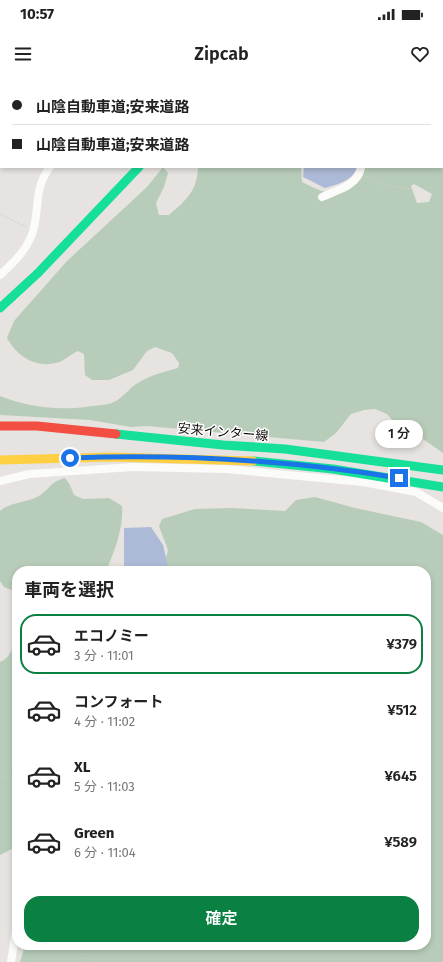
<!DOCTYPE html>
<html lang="ja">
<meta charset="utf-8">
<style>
body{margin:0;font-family:"Fira Sans","Noto Sans JP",sans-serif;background:#f6f6f6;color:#222;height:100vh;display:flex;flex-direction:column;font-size:15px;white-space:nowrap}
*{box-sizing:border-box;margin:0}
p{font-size:13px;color:#767676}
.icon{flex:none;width:22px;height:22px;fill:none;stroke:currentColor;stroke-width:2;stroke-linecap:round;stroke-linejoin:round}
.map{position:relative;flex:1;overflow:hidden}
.drawer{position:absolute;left:12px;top:486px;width:419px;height:384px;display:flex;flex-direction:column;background:#fff;border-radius:16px;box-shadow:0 2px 6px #0003}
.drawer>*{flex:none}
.banner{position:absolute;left:0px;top:0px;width:443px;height:88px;box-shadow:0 2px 6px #0003;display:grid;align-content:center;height:88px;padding:0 12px;background:#fff}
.end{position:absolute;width:18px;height:18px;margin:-9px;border:5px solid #1a73e8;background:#fff;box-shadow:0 0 0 2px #fff}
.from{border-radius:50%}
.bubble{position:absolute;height:28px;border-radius:14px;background:#fff;box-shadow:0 2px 6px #0003;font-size:13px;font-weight:600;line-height:28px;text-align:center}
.banner b{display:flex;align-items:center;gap:14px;height:38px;font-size:15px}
.banner b+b{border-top:1px solid #e0e0e0}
.banner i{width:10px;height:10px;background:#222}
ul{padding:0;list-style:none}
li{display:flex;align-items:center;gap:12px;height:60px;margin:0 8px 6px;padding:0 4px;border:2px solid transparent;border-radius:16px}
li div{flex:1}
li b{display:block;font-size:15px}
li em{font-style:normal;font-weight:600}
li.selected{border-color:#0b8043}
li>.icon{width:36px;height:36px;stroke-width:1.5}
h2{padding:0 12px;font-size:18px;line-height:48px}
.button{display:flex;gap:8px;margin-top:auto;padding:8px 12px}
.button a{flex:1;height:46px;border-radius:16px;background:#0b8043;color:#fff;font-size:16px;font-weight:600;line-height:46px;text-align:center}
.status{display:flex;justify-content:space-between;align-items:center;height:28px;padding:0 20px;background:#fff;direction:ltr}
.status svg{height:11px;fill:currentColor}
header{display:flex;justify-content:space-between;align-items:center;height:52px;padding:0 12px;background:#fff;font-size:18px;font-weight:600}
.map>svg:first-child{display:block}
</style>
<div class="status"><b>10:57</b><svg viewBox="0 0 49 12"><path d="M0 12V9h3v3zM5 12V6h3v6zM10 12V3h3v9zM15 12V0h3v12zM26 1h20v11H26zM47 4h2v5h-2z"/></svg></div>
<header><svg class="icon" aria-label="menu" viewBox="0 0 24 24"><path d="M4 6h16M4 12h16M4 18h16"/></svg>Zipcab<svg class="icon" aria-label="heart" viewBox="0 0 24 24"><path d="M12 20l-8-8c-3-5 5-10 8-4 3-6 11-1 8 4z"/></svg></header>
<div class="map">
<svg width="443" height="882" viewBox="0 0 443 882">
<rect width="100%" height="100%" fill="#e6e3e1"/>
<path fill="#b8cdb9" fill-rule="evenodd" d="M380 0H443V373L420 357 399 348 387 334 375 329 364 330 351 334 336 353 324 362 147 346 131 347 90 340 0 335V316C31 328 60 331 93 326 100 325 108 325 114 322 123 318 129 308 138 303 151 295 163 292 178 288L179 283 172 273 155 267 147 271 133 290 109 300H92L85 295 84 274 78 271C71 274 63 282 56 283 35 288 17 276 7 258L14 241 67 181 147 107 163 87 168 93 164 107 156 123 159 135H169C186 120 197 112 198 87H301L302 102C332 117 348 123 366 87H442V1ZM414 104 432 114 429 122 417 123 411 106Z
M65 398 70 405 74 415 83 419 109 418 122 426C124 446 115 470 107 489L108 491H17V518L14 511 4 507 0 501V431C10 422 25 423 37 417 49 411 49 402 65 398Z
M315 417 355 428 421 442 443 455V882H20L25 865H426V491H167L165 481 168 470 159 446 162 439 195 429 232 428 285 431 296 420Z
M17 539V769L14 768 0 775V582C17 575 14 554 17 539Z"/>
<path fill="#adbad7" d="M304 87H357C353 101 338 104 325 108L303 97Z
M151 447 163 465 169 491H129L124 488V448Z"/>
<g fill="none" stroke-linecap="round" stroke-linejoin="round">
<path stroke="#c5c3c1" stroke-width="8" stroke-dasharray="8 4" stroke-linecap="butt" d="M357 1V0"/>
<path stroke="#cececd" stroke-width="1" stroke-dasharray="2 2" stroke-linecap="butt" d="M26 1 27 0
M0 37 1 36
M366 96 384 105 410 109
M0 134 26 147
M0 699 17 688
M81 882 92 865"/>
<path stroke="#fbfbfa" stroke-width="8" d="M82 0 84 1
M123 1 125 0
M182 1 186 0
M322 117C337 110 359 105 361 87
M0 195C12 184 24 173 31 157 41 133 32 110 50 87
M0 401 29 394 133 387 226 389 363 402 416 412 443 428
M11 882 17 845"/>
<path stroke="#16e098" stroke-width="9" d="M0 228 38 193 139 87
M116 354 223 365 285 369 443 390
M253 381 333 389 443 407"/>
<path stroke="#ffcf43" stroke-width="9" d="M0 380 112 377 253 381"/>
<path stroke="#f24e42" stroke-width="9" d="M0 346H37L116 354"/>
<path stroke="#b6b4b4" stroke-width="2" stroke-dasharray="2 4" stroke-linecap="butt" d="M372 0V1"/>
</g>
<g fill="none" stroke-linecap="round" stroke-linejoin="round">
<path stroke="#1a73e8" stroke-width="5" d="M70 378C180 374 290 380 399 398"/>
</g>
<g text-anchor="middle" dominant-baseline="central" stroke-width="3" stroke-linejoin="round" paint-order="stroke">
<g font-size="13" fill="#0d0b0a" stroke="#fff">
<text transform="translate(223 352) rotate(5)">安来インター線</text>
</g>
</g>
</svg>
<i class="end from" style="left:70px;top:378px"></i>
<i class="end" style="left:399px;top:398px"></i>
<div class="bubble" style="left:375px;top:340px;width:48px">1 分</div>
<div class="banner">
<b><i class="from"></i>山陰自動車道;安来道路</b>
<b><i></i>山陰自動車道;安来道路</b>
</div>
<section class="drawer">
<h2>車両を選択</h2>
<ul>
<li class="selected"><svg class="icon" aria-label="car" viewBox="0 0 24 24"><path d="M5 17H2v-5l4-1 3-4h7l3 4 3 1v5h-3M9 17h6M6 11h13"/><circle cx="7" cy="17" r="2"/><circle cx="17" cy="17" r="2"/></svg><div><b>エコノミー</b><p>3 分 · 11:01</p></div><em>¥379</em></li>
<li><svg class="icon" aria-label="car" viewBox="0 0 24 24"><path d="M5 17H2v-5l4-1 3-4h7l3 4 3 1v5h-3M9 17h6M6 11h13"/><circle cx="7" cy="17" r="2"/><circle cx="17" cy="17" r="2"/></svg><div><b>コンフォート</b><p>4 分 · 11:02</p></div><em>¥512</em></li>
<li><svg class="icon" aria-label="car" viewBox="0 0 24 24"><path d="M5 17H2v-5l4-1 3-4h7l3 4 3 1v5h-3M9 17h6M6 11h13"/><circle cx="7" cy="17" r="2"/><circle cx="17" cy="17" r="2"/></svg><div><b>XL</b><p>5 分 · 11:03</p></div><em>¥645</em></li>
<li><svg class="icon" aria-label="car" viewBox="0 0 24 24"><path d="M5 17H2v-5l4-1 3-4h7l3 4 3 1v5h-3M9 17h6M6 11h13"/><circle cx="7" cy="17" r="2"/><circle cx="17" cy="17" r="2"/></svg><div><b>Green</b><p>6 分 · 11:04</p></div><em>¥589</em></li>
</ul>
<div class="button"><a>確定</a></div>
</section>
</div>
